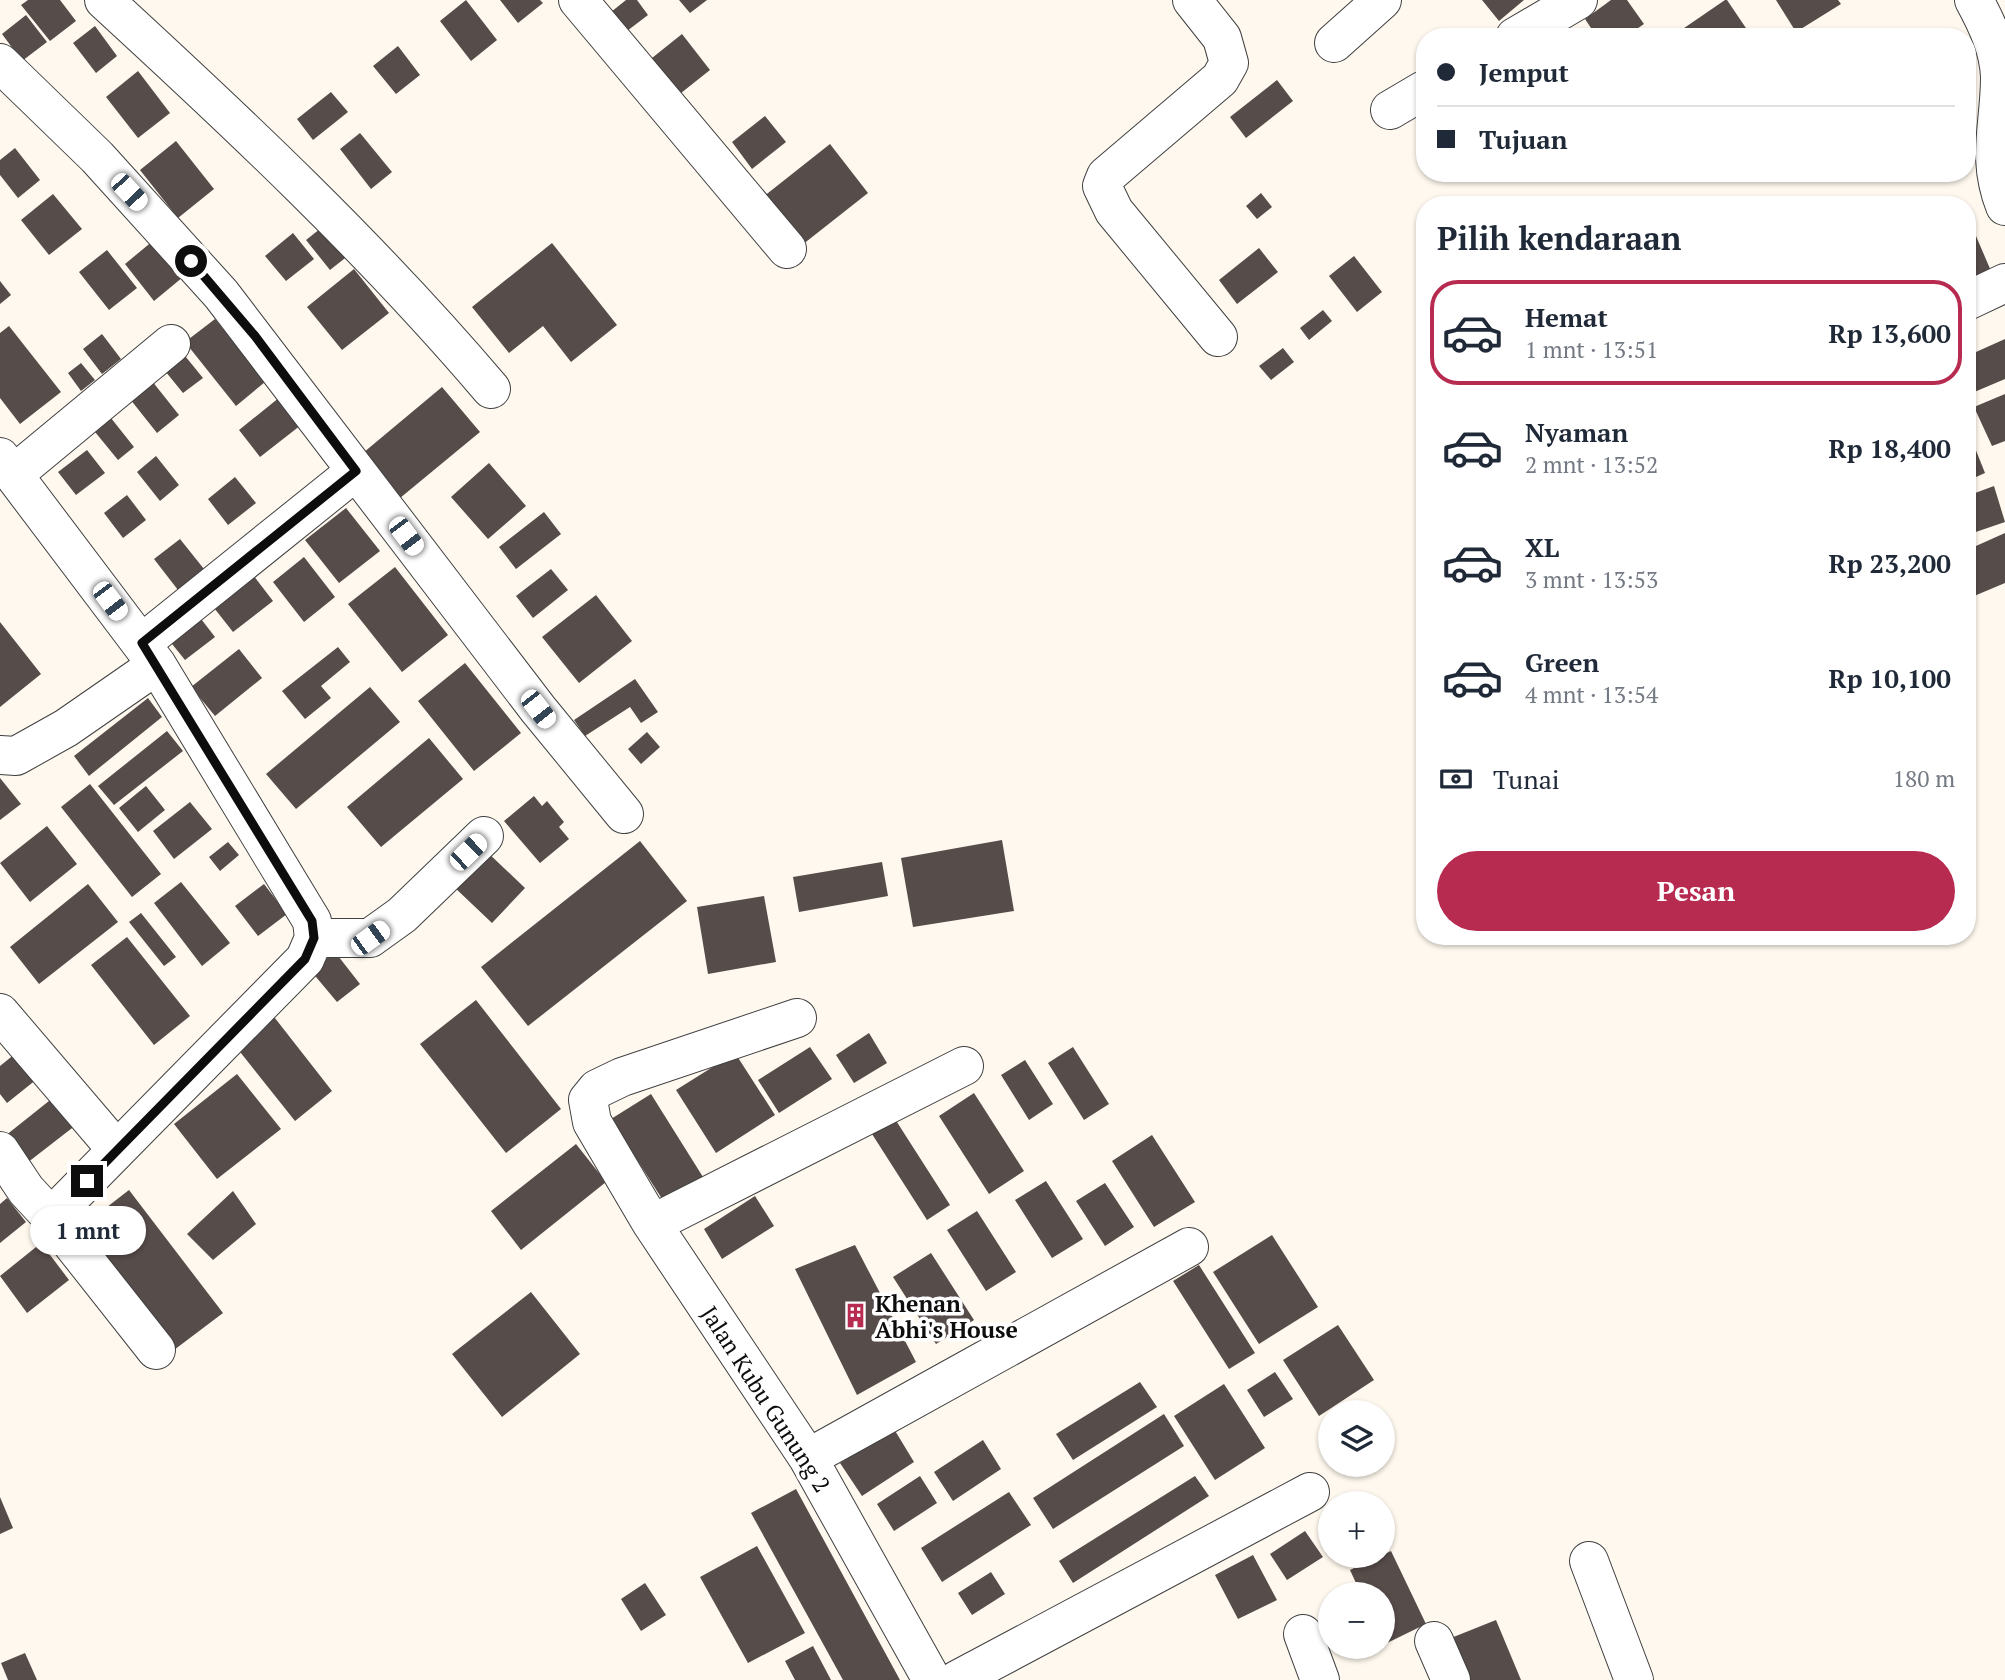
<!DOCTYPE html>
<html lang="id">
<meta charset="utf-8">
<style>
body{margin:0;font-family:"PT Serif",serif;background:#f6f6f7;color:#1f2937;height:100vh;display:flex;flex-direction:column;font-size:26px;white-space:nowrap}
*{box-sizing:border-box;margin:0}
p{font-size:23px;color:#747a83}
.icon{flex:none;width:38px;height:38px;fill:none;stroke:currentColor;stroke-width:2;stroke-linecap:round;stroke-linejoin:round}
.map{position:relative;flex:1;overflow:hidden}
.side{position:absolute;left:1416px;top:196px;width:560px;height:749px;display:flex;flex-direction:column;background:#fff;border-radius:28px;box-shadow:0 2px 5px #0004}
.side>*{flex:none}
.guide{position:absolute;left:1416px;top:28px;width:560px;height:154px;border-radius:28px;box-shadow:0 2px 5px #0004;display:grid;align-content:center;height:154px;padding:0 21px;background:#fff}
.tools{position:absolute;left:1318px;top:1400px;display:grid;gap:14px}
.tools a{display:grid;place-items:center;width:77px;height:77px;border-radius:50%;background:#fff;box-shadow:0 2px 5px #0004;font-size:35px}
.end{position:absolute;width:32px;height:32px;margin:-16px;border:9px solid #0d0d0d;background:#fff;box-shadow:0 0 0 4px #fff}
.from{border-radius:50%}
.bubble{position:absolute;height:49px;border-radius:24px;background:#fff;box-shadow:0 2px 5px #0004;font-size:23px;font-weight:600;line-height:49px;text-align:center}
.car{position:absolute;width:21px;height:42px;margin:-21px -10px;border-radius:9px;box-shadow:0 0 5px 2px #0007;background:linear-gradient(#fff 24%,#345 0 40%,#fff 0 76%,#345 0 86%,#fff 0)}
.guide b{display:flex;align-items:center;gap:24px;height:66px;font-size:26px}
.guide b+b{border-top:2px solid #e0e1e3}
.guide i{width:18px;height:18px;background:#1f2937}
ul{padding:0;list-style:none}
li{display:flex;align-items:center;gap:21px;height:105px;margin:0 14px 10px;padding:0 7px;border:4px solid transparent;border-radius:28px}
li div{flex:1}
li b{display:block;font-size:26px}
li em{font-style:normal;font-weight:600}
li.current{border-color:#b82b51}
li>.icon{width:63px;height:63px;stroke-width:1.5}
h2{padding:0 21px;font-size:32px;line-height:84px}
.pay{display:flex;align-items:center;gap:18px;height:77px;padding:0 21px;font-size:26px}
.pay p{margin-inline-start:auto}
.button{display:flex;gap:14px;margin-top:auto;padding:14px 21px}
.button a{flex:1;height:80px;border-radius:42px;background:#b82b51;color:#fff;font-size:28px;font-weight:600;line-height:80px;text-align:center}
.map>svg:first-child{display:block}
</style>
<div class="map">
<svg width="2005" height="1680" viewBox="0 0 2005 1680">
<rect width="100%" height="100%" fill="#fef8ee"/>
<path fill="#564c4a" d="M28 0H60L76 21 50 41 21 5Z
M466 0 497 40 471 61 440 21Z
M500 0H540L543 3 518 23Z
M626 0H637L648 15 627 31 611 12Z
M679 0H707L690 13Z
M1482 0H1524L1499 21Z
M1611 0H1627L1644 24 1625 37H1597L1585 19Z
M1727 0 1752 37H1671L1725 0Z
M1776 0H1838L1841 4 1796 32Z
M26 15 47 42 22 61 2 34Z
M95 26 117 56 96 73 73 43Z
M682 34 710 70 676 97 647 62Z
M398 46 420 75 396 94 373 66Z
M138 71 170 113 138 138 106 97Z
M1277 80 1293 101 1246 138 1230 117Z
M331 92 348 112 313 140 297 119Z
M765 116 786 142 752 169 732 142Z
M360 133 392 172 371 189 340 149Z
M176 141 214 189 178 218 140 170Z
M830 144 868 193 802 245 763 197Z
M15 148 40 180 18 198 0 175V160Z
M1261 193 1272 207 1257 219 1246 206Z
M53 194 82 229 49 255 21 220Z
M1967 215 1994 278 1967 289Z
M330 221 354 251 330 270 306 240Z
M293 233 314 259 286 281 265 256Z
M154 240 183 277 154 301 125 264Z
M552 243 617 325 571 362 543 326 509 353 472 307Z
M1259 248 1278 272 1237 304 1219 280Z
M107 250 137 288 109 310 79 272Z
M1354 256 1382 292 1357 312 1329 276Z
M354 269 389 313 342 350 307 307Z
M0 281 11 295 0 304Z
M1323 310 1332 321 1309 340 1300 328Z
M215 319 265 382 236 406 185 342Z
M9 326 61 392 20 424 0 398V333Z
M102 334 121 359 102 374 83 349Z
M2005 339V379L1972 393 1967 381V356Z
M1283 348 1294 362 1271 380 1259 366Z
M181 351 203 378 183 393 161 366Z
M81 363 95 380 81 391 68 373Z
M152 381 179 415 157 433 130 399Z
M442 387 480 432 394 503 357 458Z
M2005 394V441L1992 446 1974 407Z
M280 397 301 425 260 457 239 430Z
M107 413 134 447 118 460 91 427Z
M1975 448 1985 473 1967 481V451Z
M87 450 105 473 76 495 58 472Z
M156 456 179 485 160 501 137 472Z
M489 463 526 506 488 539 451 497Z
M235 477 256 503 228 525 208 499Z
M1994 486 2005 522 1967 535V496Z
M127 495 146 520 123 538 104 513Z
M346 508 380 551 339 583 305 540Z
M544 512 561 534 516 569 499 547Z
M2005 533V583L1967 599V550Z
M180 539 204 569 178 590 154 559Z
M304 557 335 597 304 622 273 582Z
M247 567 273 601 233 632 207 599Z
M395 567 448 635 402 672 348 604Z
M551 569 568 590 533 618 516 596Z
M596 595 632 641 579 683 542 637Z
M198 615 215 637 185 660 168 639Z
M0 622 41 674 0 707Z
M338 647 350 662 321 686 331 698 305 719 282 691Z
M239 649 262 678 215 716 191 687Z
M465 663 521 733 474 771 418 701Z
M635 679 658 712 641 723 630 707 585 736 574 720Z
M370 687 400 722 296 809 266 774Z
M148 698 162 717 89 776 74 756Z
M167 731 183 751 114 805 98 786Z
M647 732 660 747 641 764 628 749Z
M429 738 463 779 381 847 347 807Z
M0 778 21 804 0 820Z
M90 784 161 874 132 897 61 807Z
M146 786 165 810 138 832 119 808Z
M534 796 542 806 547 801 564 822 559 827 569 839 540 863 504 821Z
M190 802 212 829 174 859 153 831Z
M47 826 77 864 30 902 0 863Z
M1002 840 1014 911 913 927 901 858Z
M640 841 687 901 528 1026 481 967Z
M228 842 239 855 220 871 209 857Z
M485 850 525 888 492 923 452 885Z
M882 862 888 896 799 912 793 877Z
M181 882 230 943 202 966 154 903Z
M88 884 118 922 39 984 10 947Z
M264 884 287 914 258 936 235 906Z
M764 896 776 962 708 974 697 907Z
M141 913 176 957 164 966 129 922Z
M127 937 190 1016 154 1045 91 965Z
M335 952 360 984 337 1002 311 971Z
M476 1000 561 1109 506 1153 420 1044Z
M271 1013 332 1091 295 1121 233 1043Z
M869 1033 887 1063 854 1083 836 1055Z
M810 1047 832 1079 779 1113 758 1080Z
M1073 1047 1109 1104 1084 1120 1048 1063Z
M21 1049 42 1075 7 1103 0 1094V1066Z
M735 1053 775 1115 716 1153 676 1090Z
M1025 1060 1053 1104 1029 1120 1001 1075Z
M237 1074 281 1129 217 1179 174 1124Z
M974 1093 1024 1171 989 1194 939 1116Z
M651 1094 703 1177 664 1202 611 1119Z
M54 1097 76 1125 27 1163 5 1136Z
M895 1119 950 1205 927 1220 872 1134Z
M1152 1135 1195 1202 1154 1227 1112 1161Z
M576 1144 606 1182 521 1250 491 1211Z
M1046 1181 1083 1239 1052 1258 1015 1200Z
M1105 1183 1134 1227 1105 1246 1076 1201Z
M129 1190 223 1313 174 1350 80 1228Z
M233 1191 256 1224 213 1260 187 1234Z
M755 1196 774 1226 722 1259 704 1229Z
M7 1198 26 1222 0 1243V1204Z
M977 1211 1016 1272 986 1291 947 1230Z
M1272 1235 1318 1307 1259 1344 1213 1272Z
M41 1243 69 1280 27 1313 0 1276Z
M855 1245 916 1362 857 1395 795 1269Z
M931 1253 974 1320 936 1344 893 1277Z
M1199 1265 1255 1353 1229 1369 1173 1281Z
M531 1292 580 1354 502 1417 452 1354Z
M1338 1325 1374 1380 1319 1416 1283 1360Z
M1275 1372 1293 1399 1264 1417 1247 1390Z
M1140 1382 1157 1407 1073 1460 1056 1434Z
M1224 1384 1265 1448 1215 1480 1174 1416Z
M1164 1414 1184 1446 1053 1529 1033 1498Z
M894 1429 914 1462 862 1496 840 1463Z
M983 1440 1001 1469 953 1501 934 1472Z
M920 1476 937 1503 894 1531 877 1504Z
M1195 1476 1209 1496 1073 1583 1059 1561Z
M796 1489 900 1680H843L751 1513Z
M1009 1492 1031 1525 942 1582 921 1548Z
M0 1497 13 1528 0 1534Z
M1305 1531 1323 1557 1287 1580 1270 1554Z
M757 1546 805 1633 748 1663 700 1577Z
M1391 1551 1426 1624 1385 1644 1382 1594H1361L1350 1570Z
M1253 1555 1277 1600 1238 1619 1215 1575Z
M991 1572 1005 1594 972 1615 958 1593Z
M645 1583 666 1615 641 1631 621 1599Z
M1496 1620 1521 1680H1469L1451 1638Z
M813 1646 831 1680H795L785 1661Z
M25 1653 37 1680H8L1 1663Z"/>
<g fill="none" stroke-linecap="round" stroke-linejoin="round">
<defs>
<path id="minor" d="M104 0C239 124 372 249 491 389
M578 0 787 249
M1192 0 1222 38 1229 63 1220 79 1106 176 1102 186 1114 211 1218 337
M1974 0C1987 24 1999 49 2000 77 2000 125 1986 158 2005 206
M1515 37 1578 0
M1334 43 1382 0
M0 63 97 157 221 294 538 709 624 814
M1390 110 1424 90
M1967 301 2005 283
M0 457 157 665 312 921 314 938 305 959 51 1217
M14 474 171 344
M142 643 356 471
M0 755 16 756 66 728 157 665
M314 938H370L402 915 484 836
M0 1013 116 1149
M797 1018 622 1077 597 1089 588 1100 592 1122 652 1224 808 1458 932 1680
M0 1151 26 1190 51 1217 156 1350
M652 1224 964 1066
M808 1458 1189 1247
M1589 1561 1634 1680
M1303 1634 1320 1680
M1434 1641 1451 1680
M957 1680 1310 1492"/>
</defs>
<use href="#minor" stroke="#404040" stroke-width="40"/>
<use href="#minor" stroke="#fff" stroke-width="38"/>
</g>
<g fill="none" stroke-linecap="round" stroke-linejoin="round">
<path stroke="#0d0d0d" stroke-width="9" d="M87 1181 305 959 314 938 312 921 142 643 356 471 255 336 191 261"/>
</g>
<defs>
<symbol id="building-bare" viewBox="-9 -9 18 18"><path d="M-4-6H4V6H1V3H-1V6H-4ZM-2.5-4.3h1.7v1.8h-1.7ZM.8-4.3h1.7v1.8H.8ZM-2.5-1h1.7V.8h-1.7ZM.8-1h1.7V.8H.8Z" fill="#b82b51" stroke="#fff" stroke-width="2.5" paint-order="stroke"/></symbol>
</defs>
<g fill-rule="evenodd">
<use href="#building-bare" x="838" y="1298" width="35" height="35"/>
</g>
<g text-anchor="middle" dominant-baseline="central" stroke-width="7" stroke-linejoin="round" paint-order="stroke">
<g font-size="23" font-weight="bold" fill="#0d0d0d" stroke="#fff" text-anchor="start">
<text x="875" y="1303">Khenan<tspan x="875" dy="26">Abhi's House</tspan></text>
</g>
<g font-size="23" fill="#0d0d0d" stroke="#fff">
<text transform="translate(766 1399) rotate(57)">Jalan Kubu Gunung 2</text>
</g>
</g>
</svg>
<div class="tools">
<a><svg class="icon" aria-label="layers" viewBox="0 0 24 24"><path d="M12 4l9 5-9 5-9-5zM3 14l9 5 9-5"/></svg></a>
<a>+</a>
<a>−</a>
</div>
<i class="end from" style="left:191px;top:261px"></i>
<i class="end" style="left:87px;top:1181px"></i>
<div class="bubble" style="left:30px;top:1206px;width:116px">1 mnt</div>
<i class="car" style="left:129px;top:192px;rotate:137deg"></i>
<i class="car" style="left:406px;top:536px;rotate:143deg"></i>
<i class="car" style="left:110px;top:601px;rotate:143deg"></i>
<i class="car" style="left:538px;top:709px;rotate:142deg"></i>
<i class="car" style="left:468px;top:852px;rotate:46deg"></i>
<i class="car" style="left:370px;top:938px;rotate:54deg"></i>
<div class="guide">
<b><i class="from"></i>Jemput</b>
<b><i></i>Tujuan</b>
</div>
<section class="side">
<h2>Pilih kendaraan</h2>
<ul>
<li class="current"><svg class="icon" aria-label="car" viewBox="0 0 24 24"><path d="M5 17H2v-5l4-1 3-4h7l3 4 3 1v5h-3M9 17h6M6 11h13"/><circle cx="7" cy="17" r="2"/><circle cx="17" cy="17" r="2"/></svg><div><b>Hemat</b><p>1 mnt · 13:51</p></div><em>Rp 13,600</em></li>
<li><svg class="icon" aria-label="car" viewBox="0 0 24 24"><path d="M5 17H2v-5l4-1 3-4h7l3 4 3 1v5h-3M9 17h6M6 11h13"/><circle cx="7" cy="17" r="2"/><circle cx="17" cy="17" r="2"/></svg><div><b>Nyaman</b><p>2 mnt · 13:52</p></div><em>Rp 18,400</em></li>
<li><svg class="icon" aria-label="car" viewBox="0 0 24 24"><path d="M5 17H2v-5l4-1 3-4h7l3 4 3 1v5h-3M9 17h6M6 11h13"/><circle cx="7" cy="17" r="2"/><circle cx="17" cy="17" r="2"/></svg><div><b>XL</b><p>3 mnt · 13:53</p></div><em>Rp 23,200</em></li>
<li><svg class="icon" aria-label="car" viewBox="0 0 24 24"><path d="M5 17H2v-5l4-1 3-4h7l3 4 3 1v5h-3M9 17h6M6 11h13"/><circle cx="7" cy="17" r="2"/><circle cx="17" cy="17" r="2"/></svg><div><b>Green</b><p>4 mnt · 13:54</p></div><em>Rp 10,100</em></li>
</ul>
<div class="pay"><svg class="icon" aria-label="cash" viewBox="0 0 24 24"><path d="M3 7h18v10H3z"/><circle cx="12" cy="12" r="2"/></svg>Tunai<p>180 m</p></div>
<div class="button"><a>Pesan</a></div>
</section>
</div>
